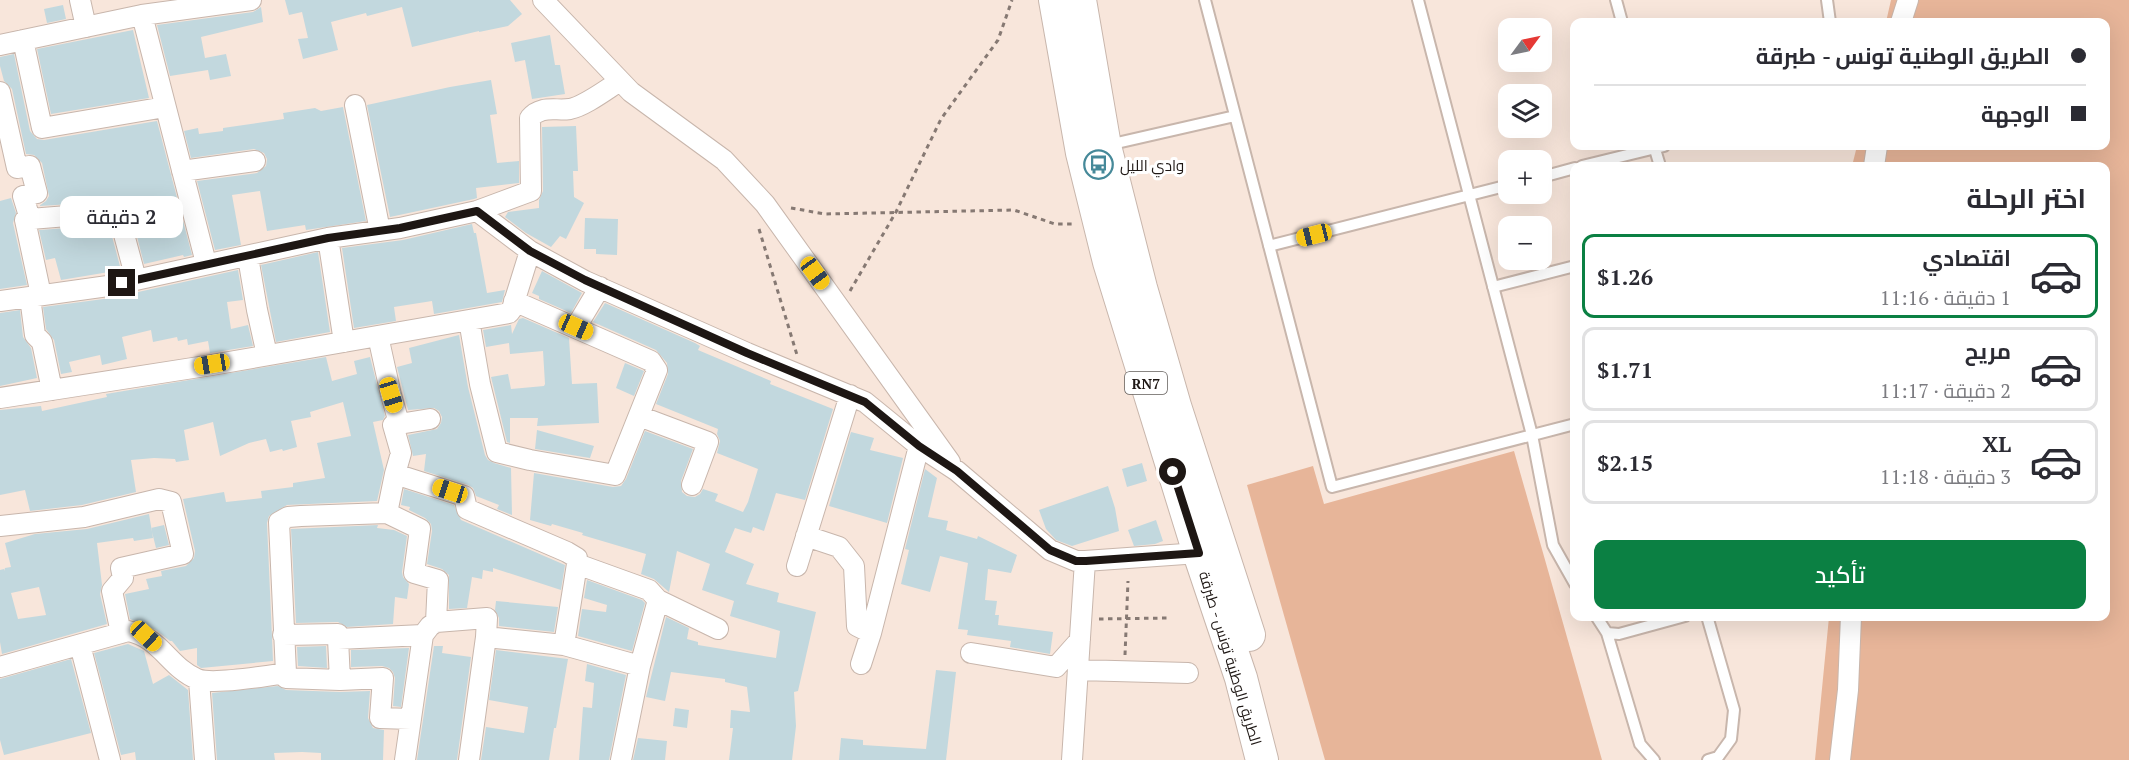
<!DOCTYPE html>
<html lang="ar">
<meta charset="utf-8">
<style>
body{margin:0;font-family:"PT Serif",Cairo,serif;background:#f2f2f3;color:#2b2b33;direction:rtl;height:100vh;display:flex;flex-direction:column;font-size:22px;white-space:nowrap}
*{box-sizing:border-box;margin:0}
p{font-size:20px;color:#7c7c81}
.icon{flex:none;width:33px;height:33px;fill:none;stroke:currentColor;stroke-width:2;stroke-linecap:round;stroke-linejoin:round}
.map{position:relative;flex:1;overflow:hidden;direction:ltr}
.panel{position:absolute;left:1570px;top:162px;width:540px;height:459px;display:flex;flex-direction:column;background:#fff;border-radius:12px;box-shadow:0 6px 24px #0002;direction:rtl}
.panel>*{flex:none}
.guide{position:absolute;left:1570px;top:18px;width:540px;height:132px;border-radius:12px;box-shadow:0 6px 24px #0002;direction:rtl;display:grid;align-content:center;height:132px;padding:0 24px;background:#fff}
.needle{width:39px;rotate:57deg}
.controls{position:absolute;left:1498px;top:18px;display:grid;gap:12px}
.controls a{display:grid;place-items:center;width:54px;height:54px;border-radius:12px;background:#fff;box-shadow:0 6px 24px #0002;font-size:30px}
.end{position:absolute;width:27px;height:27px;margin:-14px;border:8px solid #1e1714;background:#fff;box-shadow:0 0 0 3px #fff}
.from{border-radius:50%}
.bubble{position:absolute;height:42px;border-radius:12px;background:#fff;box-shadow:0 6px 24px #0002;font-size:20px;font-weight:600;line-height:42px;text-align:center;direction:rtl}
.car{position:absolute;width:18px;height:36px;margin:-18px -9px;border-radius:8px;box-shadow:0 0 4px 2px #0007;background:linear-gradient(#f5c518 24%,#345 0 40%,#f5c518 0 76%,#345 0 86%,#f5c518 0)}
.guide b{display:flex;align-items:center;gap:21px;height:57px;font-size:22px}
.guide b+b{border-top:2px solid #e1e1e2}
.guide i{width:15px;height:15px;background:#2b2b33}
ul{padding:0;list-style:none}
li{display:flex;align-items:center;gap:18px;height:84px;margin:0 12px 9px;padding:0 12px;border:3px solid #e1e1e2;border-radius:12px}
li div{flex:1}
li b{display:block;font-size:22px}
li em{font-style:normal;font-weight:600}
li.current{border-color:#0b8043}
li>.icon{width:54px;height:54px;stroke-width:1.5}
h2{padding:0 24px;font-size:27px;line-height:72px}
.button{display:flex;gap:12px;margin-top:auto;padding:12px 24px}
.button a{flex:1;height:69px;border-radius:12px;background:#0b8043;color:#fff;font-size:24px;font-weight:600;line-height:69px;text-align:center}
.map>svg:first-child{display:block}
</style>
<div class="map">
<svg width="2129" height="760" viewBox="0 0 2129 760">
<rect width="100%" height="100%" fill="#f8e6db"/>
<path fill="#e7b599" d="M1891 0H2129V760H1815L1829 617 2106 616V166H1852L1857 146H2106V22H1886Z
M1514 451 1602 760H1325L1247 485 1313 466 1324 504Z"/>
<path fill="#c2d8de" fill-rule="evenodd" d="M285 0H510L522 14 508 26 479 32V31L412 47 402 7 367 16 366 13 331 22 338 50 303 59 298 39 308 38 302 12 289 15Z
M63 5 66 19 47 23 44 9Z
M261 7 263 22 201 37 205 58 226 54 231 76 210 80 208 70 170 76 157 25 253 12Z
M133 30 149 98 51 114 37 49Z
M550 35 555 65H560L565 94 532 99 525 60 515 62 511 43Z
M14 54 30 131 37 139 44 140 157 121 192 255 184 257 183 255 144 264 130 209 122 201 39 206 46 201 49 196 42 163 34 155 26 154 12 89 4 81 0 66V57Z
M491 80 497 114 490 115 497 163 519 161V183L476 188 477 198 474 199 390 217 367 105 450 87Z
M343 107 366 221 306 230 305 225 267 231 260 191 232 195 241 245 215 250 197 181 257 173 266 166 267 159 264 153 254 149 191 158 184 131 198 128 199 134 223 131V128L284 119 283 113 315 108 321 111Z
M576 126 578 171H573L574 197 584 203 566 239 560 236 551 247 526 233 505 217 508 212 539 208V200L543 191 542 127Z
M11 198 16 213 13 223 27 285 0 289V201Z
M585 218 618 219 617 255 596 254V249H584Z
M472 224 474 233H476L487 293 505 290 502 302 434 314 432 301 394 307 396 321 354 328 342 248 403 240Z
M109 225 121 270 61 280 55 258 46 260 39 230Z
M318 252 330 332 276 342 261 265Z
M238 270 243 300 227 302 231 329 248 325 253 346 210 353 208 341 188 345 187 339 178 341 177 337 153 342 151 330 122 337 127 359 102 365 100 355 69 362 72 372 61 374 54 340 46 329 43 307 111 298Z
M542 271 582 293 571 313 539 299V296L532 293Z
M605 303 695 343 700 346 698 350 771 381 770 384 833 409 805 500 776 493 764 531 753 527 751 533 735 528 725 552 754 564 746 584 779 593 777 602 816 612 798 691 794 692 796 726 792 760H729L733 728H730L731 710 750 712 747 687 725 682V679L671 672 665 701 646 697 666 617 689 628 687 639 698 642V645L776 658 780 631 730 616 734 601 702 590 710 564 677 551 669 592 654 579 641 574 646 554 582 535 583 533 552 524 551 526 530 520 534 473 613 487 621 486 626 479 645 431 693 449 681 481 682 492 687 496 695 497 700 494 703 489 718 494 715 501 743 512 748 502 758 469 717 453 720 441 717 434 718 429 656 404 668 374 667 363 656 350 593 322Z
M20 310 23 337 31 348 37 378 0 386V313Z
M523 318 569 338 572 384 597 383 599 423 537 426 538 418H510V443L507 442 491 377 508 374 511 389 544 386 545 384 543 351 510 354 509 343 486 347 483 330 511 325 512 334 519 319Z
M459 335 468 387 485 455 488 460 494 463 511 468 512 515 497 509 499 505 476 496 473 488 468 485 424 471 426 454 413 456 408 435 437 429 441 423 442 417 439 411 434 408 408 410 397 367 412 363 409 348Z
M326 357 332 381 357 374 354 361 370 357 385 416 383 420 373 422 384 470 377 501 287 505 269 516 267 523 273 661 201 668 197 665V648L180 651 172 641H170L156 630 130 619 125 594 149 589 146 579 162 576 161 571 186 566 194 558 195 551 183 499 224 492 226 502 262 498 261 491 293 487V483L325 478 317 443 351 436 343 402 310 412 311 417 291 421 297 447 283 451 282 449 270 452 266 439 249 443 220 456 213 422 184 430 189 460 176 462 175 459 154 458 131 460 136 492 82 505 30 511 25 490 0 495V410L41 406 42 411 107 397 106 394Z
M625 363 644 371 634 396 616 388Z
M537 430 594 446 590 458 535 449Z
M851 432 874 438 870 450 903 458 887 523 829 506Z
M1142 463 1147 481 1127 487 1122 469Z
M925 469 937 478 928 517 948 521 946 530 977 539 978 536 1017 555 1011 573 988 569 985 600 997 601 995 615H999L998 625 1053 632 1050 654 1010 647 1011 641 967 635 968 630 958 629 968 563 940 556 930 592 901 584 909 550 905 549Z
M1108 486 1115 508 1119 531 1072 546 1056 540 1046 529 1039 510Z
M404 489 454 505 461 520 565 565 561 590 493 568V572L483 570 482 579 472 577 467 608 449 609V575L442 569 427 564 432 531 431 524 425 518 409 510 410 507 401 505Z
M149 514 153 538 134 541 133 538 97 543 102 585 100 594 107 624 2 654 0 642V570L4 569V571L5 568 11 567 5 543 35 534 87 529ZM39 587 46 615 18 619 11 593Z
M1156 520 1163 541 1155 544 1134 546 1128 530Z
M164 525 169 545 156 548 151 528Z
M378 525 377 528 394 530 407 536 402 572 403 577 409 584 407 599 395 597 393 624 347 627 338 622 296 623 291 529Z
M587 580 642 600 645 603 632 651 578 636 582 609 606 612 607 605 584 598Z
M496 601 558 607 554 632 499 626V618L495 610Z
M128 644 144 651 153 684 169 675 188 690 193 760H136L135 752 121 755 94 653Z
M326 646 327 668 298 666 297 647Z
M434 646H443L442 653 471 657 457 760H417Z
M409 648 401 707 393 706 395 678 393 672 389 668 382 666 351 667V650Z
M496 650 568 659 556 728H554L549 760H481L486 727 524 733 528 707 489 700Z
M71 659 91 733 4 755 0 740V679Z
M587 664 626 675 609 760H579L583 707 592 708 594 683 585 681Z
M936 670 956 672 946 760H839L841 738 863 740V745L926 749Z
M278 686 286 690 340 692 370 691 368 718 373 728 384 730 383 760H321V753L302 752 274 753 275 760H217L212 693Z
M675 708 689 710 687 728 673 726Z
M638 738 667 741 665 760H633Z"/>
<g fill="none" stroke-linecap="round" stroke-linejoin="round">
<defs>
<path id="service" d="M1205 0 1332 487 1575 424
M1418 0 1532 435 1553 545 1575 584
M1616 0 1622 22
M1827 0 1830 22
M1108 145 1235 116
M1654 146 1660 166
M1582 166 1664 146
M1542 177 1575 168
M1269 246 1509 185
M1493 287 1575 266
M1596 616 1607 633 1619 634 1685 616
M1707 616 1734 710 1731 739 1718 757 1708 760
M1607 633 1640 744 1654 760"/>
<path id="minor" d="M80 0 86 27
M543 0 631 92 724 160 765 204 950 462
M142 15 206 263
M1901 22 1908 0
M23 40 42 128 165 107
M0 45 142 15 251 0
M0 92 17 168 30 166 37 193 23 196 30 219 118 212 136 279
M355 105 380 231
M1874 166 1877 146
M182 171 255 161
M477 211 531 191 530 118C541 105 555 111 570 109 585 106 607 89 620 81
M30 219 25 220 41 295
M328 238 344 342
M248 257 257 310 267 355
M30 297 35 335 42 342 52 390
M0 301 108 286 328 238 400 228 477 211 530 251 585 281 747 353 865 402 919 446 957 471 1050 550 1076 561H1085L1199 553
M469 320 480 384 497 452 530 460 615 475 657 370 651 361 514 301
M576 327 600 287
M378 336 391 395 399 423
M0 398 212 365 509 313 512 309 530 251
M639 416 708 442 692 485
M395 474 401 453 393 425 430 419
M387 513 420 529 414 573 438 580 436 622
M0 526 84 517 159 499 171 502 183 554 121 568 123 578 112 591 121 633
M806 536 839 547 854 566 857 626 871 633
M797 566 850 395
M283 635 338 634V639L423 635
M80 645 110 760
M564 645 577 564
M971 653 1056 667 1080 640
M861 664 871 633 919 446
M0 667 128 631C160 637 170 668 197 679 212 685 267 676 286 673L279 522 288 517 301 516 387 513 395 474 464 496 467 509 567 552 577 558V564L649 590 658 600
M1078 670 1188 673
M286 673V678L340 680 338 639
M199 680 205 760
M340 680 383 678 380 718 411 719
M405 760 423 635 430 626 436 622 487 618 486 637 564 645 640 666
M469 760 486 637
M621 760 640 666 658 600 718 629
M1072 760 1085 561
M1840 760 1848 690 1851 616"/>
<path id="primary" d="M1055 0 1082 153 1109 262 1199 553 1241 678 1262 760
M1080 0 1105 146 1141 288 1175 406 1249 635"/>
</defs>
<use href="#service" stroke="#c8b6ac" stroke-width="14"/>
<use href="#minor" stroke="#c8b6ac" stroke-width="22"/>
<use href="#primary" stroke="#c8b6ac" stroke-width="34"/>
<path stroke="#867973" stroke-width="3" stroke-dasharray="4.5 4.5" stroke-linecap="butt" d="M791 208 825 214 1014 210 1055 224H1075
M759 229 797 355
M850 291 896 212 941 119 998 40 1012 0
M1099 619 1170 618
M1125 655 1128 581"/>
<use href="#service" stroke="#fff" stroke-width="10"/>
<use href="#minor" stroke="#fff" stroke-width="20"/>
<use href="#primary" stroke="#fff" stroke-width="32"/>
</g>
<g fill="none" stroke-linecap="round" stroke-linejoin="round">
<path stroke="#1e1714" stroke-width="8" d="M122 283 328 238 400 228 477 211 530 251 585 280 747 353 865 402 919 446 957 471 1050 550 1076 561H1086L1199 553 1173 472"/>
</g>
<defs>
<symbol id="bus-ring" viewBox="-11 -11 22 22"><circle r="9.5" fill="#fff" stroke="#468999" stroke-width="1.5"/><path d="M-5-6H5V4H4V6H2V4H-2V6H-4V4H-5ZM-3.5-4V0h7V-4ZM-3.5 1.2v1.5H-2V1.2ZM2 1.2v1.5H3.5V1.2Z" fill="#468999"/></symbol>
</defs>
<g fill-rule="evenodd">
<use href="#bus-ring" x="1082" y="148" width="33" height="33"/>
</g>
<g text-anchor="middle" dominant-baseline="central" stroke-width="6" stroke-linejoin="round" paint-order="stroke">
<rect fill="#fff" stroke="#625d5a" stroke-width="1.5" x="1125" y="372" width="42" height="22" rx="4.5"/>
<g font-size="14" font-weight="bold" fill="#1e1714">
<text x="1146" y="383">RN7</text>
</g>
<g font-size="15" fill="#1e1714" stroke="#fff" text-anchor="start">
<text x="1120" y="165">وادي الليل</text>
</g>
<g font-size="15" fill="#1e1714" stroke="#fff">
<text transform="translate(1231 658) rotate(73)">الطريق الوطنية تونس - طبرقة</text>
</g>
</g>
</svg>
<div class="controls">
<a><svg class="needle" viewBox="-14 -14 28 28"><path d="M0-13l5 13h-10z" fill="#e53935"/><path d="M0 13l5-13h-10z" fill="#7c7c81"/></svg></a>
<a><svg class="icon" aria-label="layers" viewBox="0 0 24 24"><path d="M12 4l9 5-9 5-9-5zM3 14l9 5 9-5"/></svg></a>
<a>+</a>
<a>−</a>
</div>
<i class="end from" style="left:1173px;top:472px"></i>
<i class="end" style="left:122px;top:283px"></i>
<div class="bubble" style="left:60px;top:196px;width:123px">2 دقيقة</div>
<i class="car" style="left:1314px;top:235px;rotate:256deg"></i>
<i class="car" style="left:815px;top:273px;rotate:144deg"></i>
<i class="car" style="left:576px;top:327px;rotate:114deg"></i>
<i class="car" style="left:212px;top:364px;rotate:261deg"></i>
<i class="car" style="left:391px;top:395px;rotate:163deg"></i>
<i class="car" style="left:450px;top:491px;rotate:288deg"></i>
<i class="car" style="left:146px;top:636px;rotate:133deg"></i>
<div class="guide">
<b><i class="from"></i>الطريق الوطنية تونس - طبرقة</b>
<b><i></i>الوجهة</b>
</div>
<section class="panel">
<h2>اختر الرحلة</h2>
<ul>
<li class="current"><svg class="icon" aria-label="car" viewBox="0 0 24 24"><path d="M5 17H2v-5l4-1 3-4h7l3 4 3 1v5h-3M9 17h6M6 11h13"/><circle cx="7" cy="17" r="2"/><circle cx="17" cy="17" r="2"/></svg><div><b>اقتصادي</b><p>1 دقيقة · 11:16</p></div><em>$1.26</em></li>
<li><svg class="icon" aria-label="car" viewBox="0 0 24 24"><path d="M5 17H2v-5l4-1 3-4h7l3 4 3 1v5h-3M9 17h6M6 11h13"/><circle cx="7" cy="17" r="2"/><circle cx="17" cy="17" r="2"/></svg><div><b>مريح</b><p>2 دقيقة · 11:17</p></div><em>$1.71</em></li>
<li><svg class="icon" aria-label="car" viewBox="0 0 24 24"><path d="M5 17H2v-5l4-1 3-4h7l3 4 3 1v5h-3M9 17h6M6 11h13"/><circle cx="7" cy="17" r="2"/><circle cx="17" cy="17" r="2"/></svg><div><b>XL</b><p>3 دقيقة · 11:18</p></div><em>$2.15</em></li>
</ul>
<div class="button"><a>تأكيد</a></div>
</section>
</div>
